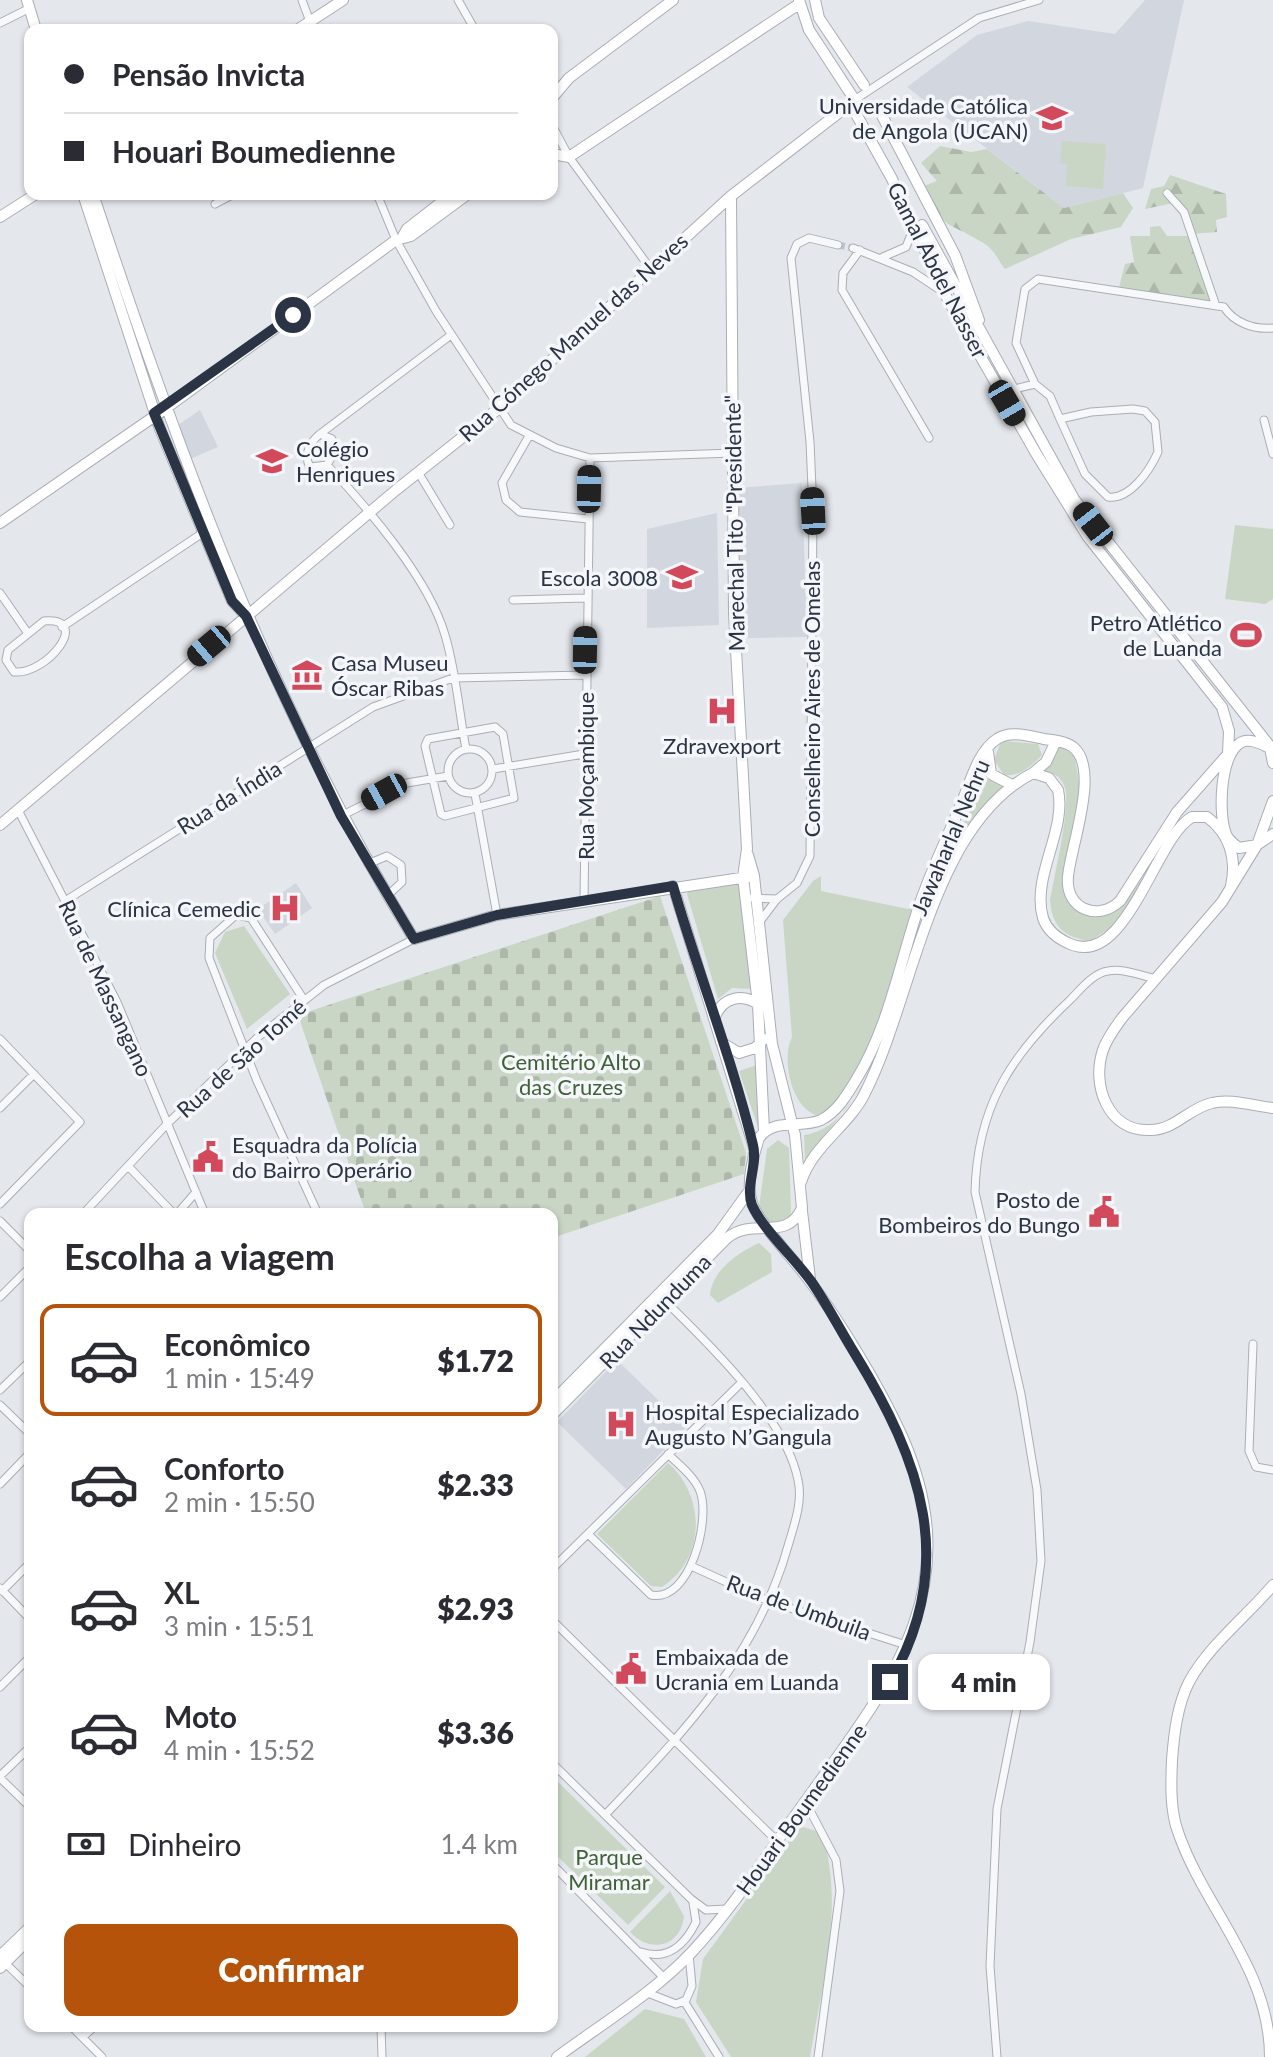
<!DOCTYPE html>
<html lang="pt">
<meta charset="utf-8">
<style>
body{margin:0;font-family:Lato,sans-serif;background:#f2f2f3;color:#2b2b33;height:100vh;display:flex;flex-direction:column;font-size:30px;white-space:nowrap}
*{box-sizing:border-box;margin:0}
p{font-size:26px;color:#7c7c81}
.icon{flex:none;width:44px;height:44px;fill:none;stroke:currentColor;stroke-width:2;stroke-linecap:round;stroke-linejoin:round}
.map{position:relative;flex:1;overflow:hidden}
.panel{position:absolute;left:24px;top:1208px;width:534px;height:824px;display:flex;flex-direction:column;background:#fff;border-radius:16px;box-shadow:0 2px 6px #0004}
.panel>*{flex:none}
.hud{position:absolute;left:24px;top:24px;width:534px;height:176px;border-radius:16px;box-shadow:0 2px 6px #0004;display:grid;align-content:center;height:176px;padding:0 40px;background:#fff}
.end{position:absolute;width:36px;height:36px;margin:-18px;border:10px solid #2b3445;background:#fff;box-shadow:0 0 0 4px #fff}
.from{border-radius:50%}
.bubble{position:absolute;height:56px;border-radius:16px;background:#fff;box-shadow:0 2px 6px #0004;font-size:26px;font-weight:800;line-height:56px;text-align:center}
.car{position:absolute;width:24px;height:48px;margin:-24px -12px;border-radius:10px;box-shadow:0 0 6px 2px #0007;background:linear-gradient(#222 24%,#8ab4d8 0 40%,#222 0 76%,#8ab4d8 0 86%,#222 0)}
.hud b{display:flex;align-items:center;gap:28px;height:76px;font-size:30px}
.hud b+b{border-top:2px solid #e1e1e2}
.hud i{width:20px;height:20px;background:#2b2b33}
ul{padding:0;list-style:none}
li{display:flex;align-items:center;gap:24px;height:112px;margin:0 16px 12px;padding:0 24px;border:4px solid transparent;border-radius:16px}
li div{flex:1}
li b{display:block;font-size:30px}
li em{font-style:normal;font-weight:800}
li.current{border-color:#b45309}
li>.icon{width:72px;height:72px;stroke-width:1.5}
h2{padding:0 40px;font-size:36px;line-height:96px}
.pay{display:flex;align-items:center;gap:20px;height:88px;padding:0 40px;font-size:30px}
.pay p{margin-inline-start:auto}
.primary-button{display:flex;gap:16px;margin-top:auto;padding:16px 40px}
.primary-button a{flex:1;height:92px;border-radius:16px;background:#b45309;color:#fff;font-size:32px;font-weight:800;line-height:92px;text-align:center}
.map>svg:first-child{display:block}
</style>
<div class="map">
<svg width="1273" height="2057" viewBox="0 0 1273 2057">
<defs>
<pattern id="forest-firs" width="22" height="20" patternUnits="userSpaceOnUse" patternTransform="scale(2)"><rect width="22" height="20" fill="#c9d6c5"/><path d="M5 1l3.5 6h-7zM16 11l3.5 6h-7z" fill="#adb8ab"/></pattern>
<pattern id="cemetery-stones" width="16" height="16" patternUnits="userSpaceOnUse" patternTransform="scale(2)"><rect width="16" height="16" fill="#c9d6c5"/><path d="M2 7V4a2 2 0 0 1 4 0v3zM10 15v-3a2 2 0 0 1 4 0v3z" fill="#adb8ab"/></pattern>
</defs>
<rect width="100%" height="100%" fill="#e4e7ec"/>
<path fill="#d2d6de" d="M1145 0H1184L1143 188 1064 208 907 87 977 35 1028 21 1115 34Z
M200 410 218 447 188 460 178 425Z
M802 483 807 637 739 638 737 488Z
M717 513 719 625 647 628V529Z
M296 883 312 908 275 934 258 909Z
M617 1360 686 1427 626 1489 557 1422Z"/>
<path fill="#c9d6c5" d="M1062 141 1106 144 1103 189 1066 186 1067 164 1060 163Z
M1235 525 1273 529V599L1265 604 1225 599Z
M1005 741 1038 744 1042 755C1032 766 1019 777 1004 775L994 760 1000 744Z
M1059 746 1074 755C1077 769 1080 784 1080 798 1079 824 1061 860 1064 884 1068 915 1097 922 1120 909L1189 815 1115 925 1090 941C1064 937 1052 927 1050 900 1054 877 1071 806 1065 788 1061 776 1053 772 1042 771L1052 760Z
M988 773 1007 786 957 849 871 1076 805 1161 804 1135C841 1130 860 1090 875 1060L943 866Z
M821 876V891L908 909 916 905C903 948 863 1106 816 1115 791 1107 781 1058 792 1037L783 920 813 881Z
M735 882 743 886 751 989 732 988 718 999 687 894 693 887Z
M244 926 290 994 247 1029 215 953 225 932Z
M757 1065 760 1133 739 1071Z
M778 1140 789 1148 791 1213 787 1221 770 1223 759 1207 767 1149Z
M759 1243 771 1254 772 1272 718 1303 710 1295C712 1270 739 1252 759 1243Z
M668 1463C706 1496 706 1559 662 1587L651 1586 597 1534Z
M552 1776 665 1887 628 1925 552 1851Z
M800 1826 822 1833C845 1907 822 1983 810 2057H731L696 2002 703 1959Z
M670 1891 684 1916C681 1947 650 1954 630 1932Z
M645 2009 684 2019 706 2057H585Z"/>
<path fill="url(#forest-firs)" d="M940 146 971 152 987 149 1064 208 1123 193 1133 208 1121 227 1071 239 1005 269C999 261 994 250 985 244 951 222 939 230 924 186L937 181 921 163Z
M1170 175 1226 194 1227 217 1216 220 1217 232 1191 234 1179 202 1145 209 1151 189 1164 186Z
M1160 226 1167 236H1192L1216 306 1118 291 1125 264 1134 262 1130 236H1150V227Z"/>
<path fill="url(#cemetery-stones)" d="M660 896 746 1153 744 1174 552 1238V1214H366L298 1015Z"/>
<g fill="none" stroke-linecap="round" stroke-linejoin="round">
<path stroke="#bfc3cb" stroke-width="7" stroke-dasharray="7 3.5" stroke-linecap="butt" d="M838 245 853 248"/>
<defs>
<path id="street" d="M302 0 313 30
M458 0 475 30
M0 23 30 8
M856 99 979 18 1039 0
M552 125 569 157 650 268
M1167 193 1184 212 1216 306
M377 194 396 240 436 311 511 425 556 448 590 458 733 453
M215 204 234 194
M853 248 913 272 940 290
M860 250 843 273 842 290 929 438
M883 257 906 247 914 227
M1035 384 1016 343 1025 289 1038 279 1224 307C1234 323 1255 330 1273 328
M1014 389 1035 384 1050 396 1060 419
M1133 409 1145 411 1155 422 1158 452C1150 470 1130 500 1108 497L1085 474 1060 419 1091 412Z
M1264 420 1273 454
M320 434 332 439 335 451 327 465 310 467C303 455 310 442 320 434L451 335
M529 436 502 483 506 500 520 512 588 519
M327 465C367 507 429 579 445 635 456 671 459 712 466 749
M418 472 450 525
M0 593 27 632
M513 600 585 598
M44 621C93 617 47 675 14 672L6 660 8 650Z
M62 627 207 530
M495 727 503 734 514 798 445 816 441 814 425 746 428 739Z
M448 771a22 22 0 1 1 44 0a22 22 0 1 1-44 0Z
M493 769 584 754
M475 794 497 915
M18 810 117 1002 205 1214
M343 815 407 783 448 776
M368 864 387 856 401 865 402 882 387 896
M752 898 777 899
M65 901 373 707 453 678 585 675
M584 901 590 458
M758 924 777 899 797 883 810 856 813 511 810 442 791 258 797 244 809 238 838 245
M304 1000 251 918 236 915 210 938 209 958 257 1081 318 1214
M0 1039 80 1122 0 1204
M0 1108 34 1074
M129 1167 174 1214
M83 1214 167 1124 258 1037 324 985 414 939
M177 1214 196 1192
M0 1221 30 1251
M0 1297 30 1267
M1253 1344 1249 1451 1256 1467 1273 1470
M0 1390 30 1361
M0 1405 30 1434
M0 1484 30 1453
M588 1534 651 1595C690 1603 711 1520 700 1491 694 1476 679 1465 668 1454
M691 1566 768 1601 906 1645
M552 1569 742 1382
M0 1588 30 1619
M2 1591 30 1563
M552 1620 777 1841
M0 1687 30 1657
M552 1763 691 1899 706 1910 727 1909
M0 1776 30 1747
M0 1778 30 1807
M805 1801 836 1860 840 1891 818 2057
M605 1815C682 1734 757 1657 788 1546 794 1525 803 1502 798 1480 786 1418 709 1344 665 1301
M552 1864 664 1978
M641 1952C667 1961 685 1945 696 1922L693 1903
M3 1961 30 1987
M645 1992 676 2004 686 2000 692 1986 689 1954
M684 2001 719 2057
M71 2026 102 2057
M381 2026 382 2057
M83 2037 95 2026
M997 2057 990 1966 997 1809 1030 1642 1041 1561 1037 1490 1021 1394 975 1192C977 1108 1010 1056 1070 1000 1080 990 1093 973 1108 971 1123 968 1142 976 1157 979"/>
<path id="secondary" d="M27 0 36 30
M799 0 809 30 858 105
M815 0 819 18 864 85
M297 30 343 0
M552 98 569 78 673 0
M877 106 955 255 979 320
M552 154 569 157 799 4
M83 194 160 429 232 601 245 615
M93 194C178 451 271 708 414 939L497 915 754 876
M731 196 734 613 747 849 743 877 758 1004 764 1131
M0 217 36 194
M922 225 1074 499 1273 750
M403 236 407 229 452 194
M0 523 165 409 396 240 411 236 468 194
M988 752 991 774 1012 785
M1273 763 1270 748C1261 744 1249 737 1240 743 1220 755 1218 814 1226 834 1228 840 1234 844 1239 848L1257 845 1273 801
M1033 773 1046 762 1056 741
M0 825 396 490 498 409 731 196 854 101
M1273 834 1257 845 1222 902 1122 1018C1115 1028 1107 1038 1103 1050 1091 1085 1108 1132 1150 1130 1175 1130 1189 1108 1212 1103 1230 1098 1254 1106 1273 1108
M673 886 755 1151
M714 1019C722 997 742 992 761 1006
M721 1042 739 1053 755 1048 764 1039
M801 1182C813 1145 849 1126 865 1093 914 997 930 826 1033 773L1049 778 1058 790C1067 831 1031 876 1043 918 1047 930 1057 938 1068 943 1126 972 1155 837 1192 817H1207C1230 834 1237 859 1231 886
M802 1211 810 1279
M552 1402 718 1234 749 1191
M552 1415 727 1238C755 1216 786 1243 802 1208L795 1135 772 1044 754 876 748 855
M0 1956 30 1927
M0 1968 30 1938
M557 2057C602 2024 653 1993 691 1953 735 1906 769 1851 807 1799 892 1681 969 1588 902 1436 880 1387 841 1323 809 1280 795 1261 758 1222 752 1203 746 1185 753 1155 759 1138 774 1117 801 1129 821 1120 837 1112 847 1095 856 1080 889 1027 900 961 920 903 932 868 948 836 962 802 970 783 978 751 997 739 1010 730 1029 736 1044 739 1053 740 1065 741 1073 747 1101 769 1070 848 1068 877 1065 909 1098 922 1120 901L1177 812 1228 754 1229 731 1222 707 1088 537 1037 455 947 298 892 179 850 103
M1270 2057C1270 1969 1204 1908 1178 1832 1170 1810 1171 1783 1172 1760 1174 1734 1177 1706 1189 1682 1209 1645 1246 1617 1273 1585"/>
</defs>
<use href="#street" stroke="#a9aeb7" stroke-width="9"/>
<use href="#secondary" stroke="#a9aeb7" stroke-width="12"/>
<use href="#street" stroke="#f7f8fa" stroke-width="7"/>
<use href="#secondary" stroke="#fff" stroke-width="10"/>
</g>
<g fill="none" stroke-linecap="round" stroke-linejoin="round">
<path stroke="#2b3445" stroke-width="10" d="M293 315 154 413 232 601 246 616 341 816 414 939 497 915 673 886C698 973 732 1058 753 1145 758 1165 745 1186 752 1205 762 1228 795 1259 811 1281 827 1304 840 1330 855 1354 920 1460 959 1563 890 1682"/>
</g>
<defs>
<symbol id="university-bare" viewBox="-9 -9 18 18"><path d="M0-5L7-2L0 1L-7-2ZM-4 1L0 2.5L4 1V4Q0 6-4 4Z" fill="#d1495b" stroke="#f4f6f9" stroke-width="2.5" paint-order="stroke"/></symbol>
<symbol id="school-bare" viewBox="-9 -9 18 18"><path d="M0-5L7-2L0 1L-7-2ZM-4 1L0 2.5L4 1V4Q0 6-4 4Z" fill="#d1495b" stroke="#f4f6f9" stroke-width="2.5" paint-order="stroke"/></symbol>
<symbol id="stadium-bare" viewBox="-9 -9 18 18"><path d="M0-5a6.5 5 0 1 0 0 10a6.5 5 0 1 0 0-10ZM-3.5-1.8h7v3.6h-7Z" fill="#d1495b" stroke="#f4f6f9" stroke-width="2.5" paint-order="stroke"/></symbol>
<symbol id="museum-bare" viewBox="-9 -9 18 18"><path d="M0-6L6-3V-2H-6V-3ZM-5-1h2V3h-2ZM-1-1h2V3h-2ZM3-1h2V3H3ZM-6 4H6V6H-6Z" fill="#d1495b" stroke="#f4f6f9" stroke-width="2.5" paint-order="stroke"/></symbol>
<symbol id="hospital-bare" viewBox="-9 -9 18 18"><path d="M-5-5h3v3.5h4V-5h3V5h-3V1.5h-4V5h-3Z" fill="#d1495b" stroke="#f4f6f9" stroke-width="2.5" paint-order="stroke"/></symbol>
<symbol id="civic-bare" viewBox="-9 -9 18 18"><path d="M-.6-6.5H3V-4.5H.6V-3L4-1V1h2V6H-6V1h2V-1L-.6-3ZM-1.2 2.5V6h2.4V2.5Z" fill="#d1495b" stroke="#f4f6f9" stroke-width="2.5" paint-order="stroke"/></symbol>
</defs>
<g fill-rule="evenodd">
<use href="#university-bare" x="1030" y="96" width="44" height="44"/>
<use href="#university-bare" x="250" y="439" width="44" height="44"/>
<use href="#school-bare" x="660" y="555" width="44" height="44"/>
<use href="#stadium-bare" x="1224" y="613" width="44" height="44"/>
<use href="#museum-bare" x="285" y="653" width="44" height="44"/>
<use href="#hospital-bare" x="700" y="689" width="44" height="44"/>
<use href="#hospital-bare" x="263" y="886" width="44" height="44"/>
<use href="#civic-bare" x="186" y="1135" width="44" height="44"/>
<use href="#civic-bare" x="1082" y="1190" width="44" height="44"/>
<use href="#hospital-bare" x="599" y="1402" width="44" height="44"/>
<use href="#civic-bare" x="609" y="1647" width="44" height="44"/>
</g>
<g text-anchor="middle" dominant-baseline="central" stroke-width="7" stroke-linejoin="round" paint-order="stroke">
<g font-size="22" fill="#2b3445" stroke="#f4f6f9" text-anchor="end">
<text x="1028" y="105">Universidade Católica<tspan x="1028" dy="25">de Angola (UCAN)</tspan></text>
<text x="296" y="448" text-anchor="start">Colégio<tspan x="296" dy="25">Henriques</tspan></text>
<text x="658" y="577">Escola 3008</text>
<text x="1222" y="622">Petro Atlético<tspan x="1222" dy="25">de Luanda</tspan></text>
<text x="331" y="662" text-anchor="start">Casa Museu<tspan x="331" dy="25">Óscar Ribas</tspan></text>
<text x="722" y="745" text-anchor="middle">Zdravexport</text>
<text x="261" y="908">Clínica Cemedic</text>
<text x="232" y="1144" text-anchor="start">Esquadra da Polícia<tspan x="232" dy="25">do Bairro Operário</tspan></text>
<text x="1080" y="1199">Posto de<tspan x="1080" dy="25">Bombeiros do Bungo</tspan></text>
<text x="645" y="1411" text-anchor="start">Hospital Especializado<tspan x="645" dy="25">Augusto N’Gangula</tspan></text>
<text x="655" y="1656" text-anchor="start">Embaixada de<tspan x="655" dy="25">Ucrania em Luanda</tspan></text>
</g>
<g font-size="22" fill="#2b3445" stroke="#f4f6f9">
<text transform="translate(938 270) rotate(63)">Gamal Abdel Nasser</text>
<text transform="translate(573 337) rotate(-42)">Rua Cónego Manuel das Neves</text>
<text transform="translate(734 523) rotate(-91)">Marechal Tito "Presidente"</text>
<text transform="translate(811 699) rotate(-90)">Conselheiro Aires de Omelas</text>
<text transform="translate(585 776) rotate(-90)">Rua Moçambique</text>
<text transform="translate(229 797) rotate(-32)">Rua da Índia</text>
<text transform="translate(950 837) rotate(-67)">Jawaharlal Nehru</text>
<text transform="translate(106 988) rotate(65)">Rua de Massangano</text>
<text transform="translate(241 1058) rotate(-42)">Rua de São Tomé</text>
<text transform="translate(655 1311) rotate(-46)">Rua Ndunduma</text>
<text transform="translate(799 1607) rotate(20)">Rua de Umbuila</text>
<text transform="translate(801 1809) rotate(-54)">Houari Boumedienne</text>
</g>
<g font-size="22" fill="#3f6138" stroke="#f4f6f9">
<text x="571" y="1061">Cemitério Alto<tspan x="571" dy="25">das Cruzes</tspan></text>
<text x="609" y="1856">Parque<tspan x="609" dy="25">Miramar</tspan></text>
</g>
</g>
</svg>
<i class="end from" style="left:293px;top:315px"></i>
<i class="end" style="left:890px;top:1682px"></i>
<div class="bubble" style="left:918px;top:1654px;width:132px">4 min</div>
<i class="car" style="left:1007px;top:403px;rotate:150deg"></i>
<i class="car" style="left:589px;top:489px;rotate:1deg"></i>
<i class="car" style="left:813px;top:511px;rotate:357deg"></i>
<i class="car" style="left:1093px;top:524px;rotate:322deg"></i>
<i class="car" style="left:209px;top:646px;rotate:230deg"></i>
<i class="car" style="left:585px;top:650px;rotate:1deg"></i>
<i class="car" style="left:384px;top:792px;rotate:241deg"></i>
<div class="hud">
<b><i class="from"></i>Pensão Invicta</b>
<b><i></i>Houari Boumedienne</b>
</div>
<section class="panel">
<h2>Escolha a viagem</h2>
<ul>
<li class="current"><svg class="icon" aria-label="car" viewBox="0 0 24 24"><path d="M5 17H2v-5l4-1 3-4h7l3 4 3 1v5h-3M9 17h6M6 11h13"/><circle cx="7" cy="17" r="2"/><circle cx="17" cy="17" r="2"/></svg><div><b>Econômico</b><p>1 min · 15:49</p></div><em>$1.72</em></li>
<li><svg class="icon" aria-label="car" viewBox="0 0 24 24"><path d="M5 17H2v-5l4-1 3-4h7l3 4 3 1v5h-3M9 17h6M6 11h13"/><circle cx="7" cy="17" r="2"/><circle cx="17" cy="17" r="2"/></svg><div><b>Conforto</b><p>2 min · 15:50</p></div><em>$2.33</em></li>
<li><svg class="icon" aria-label="car" viewBox="0 0 24 24"><path d="M5 17H2v-5l4-1 3-4h7l3 4 3 1v5h-3M9 17h6M6 11h13"/><circle cx="7" cy="17" r="2"/><circle cx="17" cy="17" r="2"/></svg><div><b>XL</b><p>3 min · 15:51</p></div><em>$2.93</em></li>
<li><svg class="icon" aria-label="car" viewBox="0 0 24 24"><path d="M5 17H2v-5l4-1 3-4h7l3 4 3 1v5h-3M9 17h6M6 11h13"/><circle cx="7" cy="17" r="2"/><circle cx="17" cy="17" r="2"/></svg><div><b>Moto</b><p>4 min · 15:52</p></div><em>$3.36</em></li>
</ul>
<div class="pay"><svg class="icon" aria-label="cash" viewBox="0 0 24 24"><path d="M3 7h18v10H3z"/><circle cx="12" cy="12" r="2"/></svg>Dinheiro<p>1.4 km</p></div>
<div class="primary-button"><a>Confirmar</a></div>
</section>
</div>
